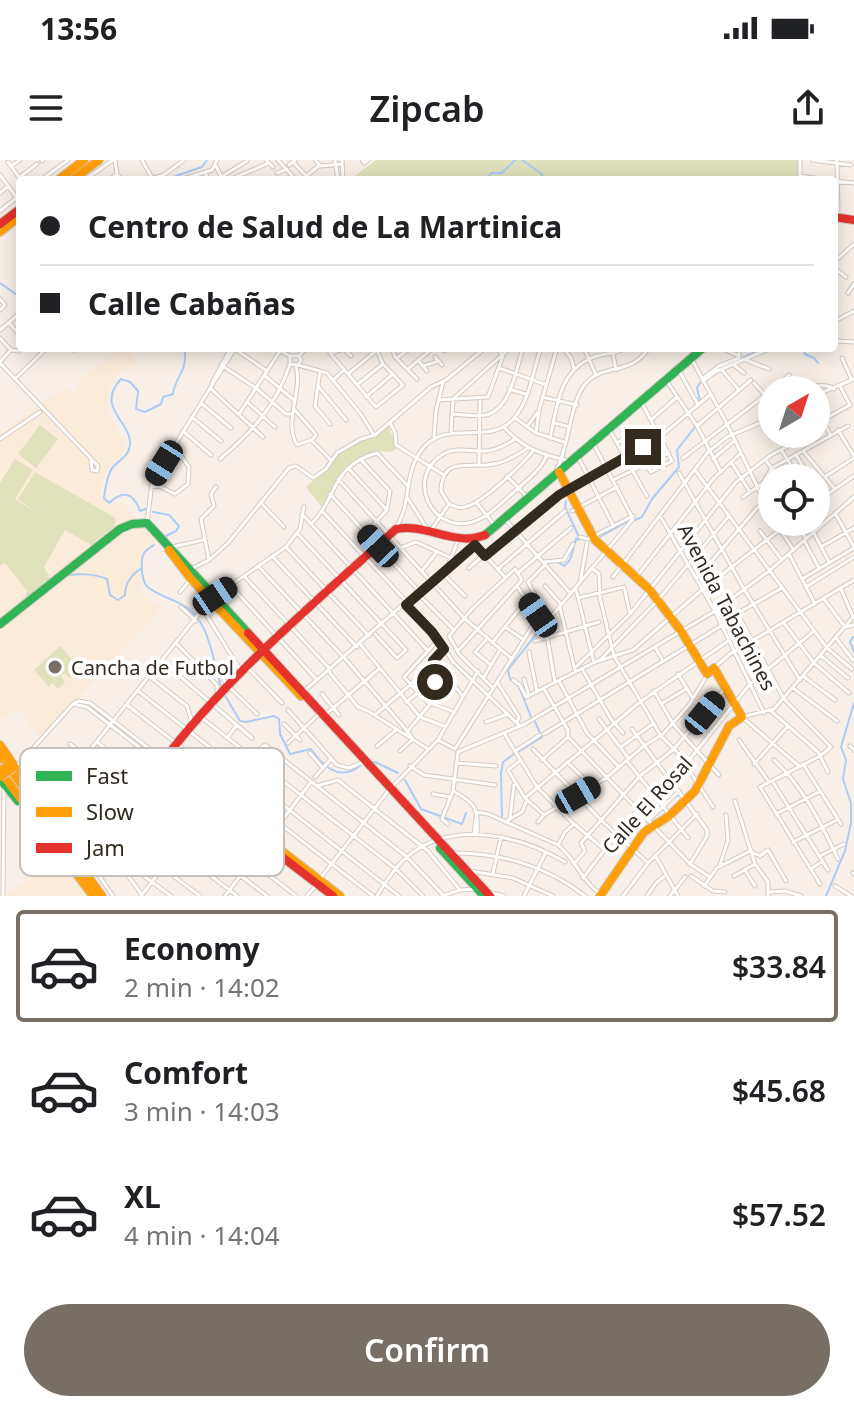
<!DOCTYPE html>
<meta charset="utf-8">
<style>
body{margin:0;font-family:"Noto Sans",sans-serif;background:#f2f2f2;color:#202124;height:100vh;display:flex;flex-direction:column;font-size:30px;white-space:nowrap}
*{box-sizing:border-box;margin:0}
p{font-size:26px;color:#757577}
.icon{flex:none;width:44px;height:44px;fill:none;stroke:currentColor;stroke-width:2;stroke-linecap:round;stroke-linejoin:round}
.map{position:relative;height:736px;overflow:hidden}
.sheet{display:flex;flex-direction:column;background:#fff;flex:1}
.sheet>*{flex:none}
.banner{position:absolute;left:16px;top:16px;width:822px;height:176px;border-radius:8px;box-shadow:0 4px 20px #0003;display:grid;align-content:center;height:176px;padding:0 24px;background:#fff}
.needle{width:52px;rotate:39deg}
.tools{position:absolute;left:758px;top:216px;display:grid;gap:16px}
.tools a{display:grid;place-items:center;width:72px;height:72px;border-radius:50%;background:#fff;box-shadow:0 4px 20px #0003;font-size:40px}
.end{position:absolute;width:36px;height:36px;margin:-18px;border:10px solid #322a1f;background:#fff;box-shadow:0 0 0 4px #fff}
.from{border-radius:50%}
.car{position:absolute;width:24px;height:48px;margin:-24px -12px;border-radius:10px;box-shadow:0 0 6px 2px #0007;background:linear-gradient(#222 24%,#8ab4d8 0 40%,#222 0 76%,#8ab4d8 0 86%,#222 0)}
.banner b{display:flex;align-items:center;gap:28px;height:76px;font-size:30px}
.banner b+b{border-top:2px solid #e0e0e0}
.banner i{width:20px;height:20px;background:#202124}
ul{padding:14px 0 0;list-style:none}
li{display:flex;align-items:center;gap:24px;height:112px;margin:0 16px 12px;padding:0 8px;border:4px solid transparent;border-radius:8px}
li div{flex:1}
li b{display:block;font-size:30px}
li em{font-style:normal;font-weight:600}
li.on{border-color:#776f65}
li>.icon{width:72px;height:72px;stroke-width:1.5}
.action{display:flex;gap:16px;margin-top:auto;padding:16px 24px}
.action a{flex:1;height:92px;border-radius:48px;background:#776f65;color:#fff;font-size:32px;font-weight:600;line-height:92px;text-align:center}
.status{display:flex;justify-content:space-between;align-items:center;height:56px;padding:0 40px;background:#fff;direction:ltr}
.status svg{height:22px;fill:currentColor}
header{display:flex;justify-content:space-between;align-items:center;height:104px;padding:0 24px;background:#fff;font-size:36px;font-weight:600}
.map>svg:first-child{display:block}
</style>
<div class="status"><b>13:56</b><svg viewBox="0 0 49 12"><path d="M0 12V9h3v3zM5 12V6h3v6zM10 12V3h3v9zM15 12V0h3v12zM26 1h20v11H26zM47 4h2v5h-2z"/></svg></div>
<header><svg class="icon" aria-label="menu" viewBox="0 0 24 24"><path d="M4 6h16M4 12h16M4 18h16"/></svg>Zipcab<svg class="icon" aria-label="share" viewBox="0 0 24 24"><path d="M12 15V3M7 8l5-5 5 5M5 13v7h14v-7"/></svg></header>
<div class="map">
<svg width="854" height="736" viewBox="0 0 854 736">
<rect width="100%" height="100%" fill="#f8f0e8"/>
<path fill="#fbecda" d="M121 188H128L138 203 118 214 110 228 108 244 110 256 126 283 121 297 110 306 100 328 103 339 109 345 122 342 136 360 123 363 0 461V274L63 228 71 230 70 234 74 235 80 219Z
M144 363 159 379 143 391 139 407 141 427 144 436 163 447 40 578 18 548 0 561V467L120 370Z
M59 698 87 736H6Z"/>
<path fill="#dfe2bb" d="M376 0H798L799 20 352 18Z
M40 265 58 279 36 308 18 294Z
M388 266 397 288 392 292C349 288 341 316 322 347L306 327 327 309 338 295 362 281 376 277Z
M15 299 33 310 15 339 35 352 18 339 35 312 114 357 116 361 114 367 95 381 97 383 93 386 65 370 44 407 51 421 28 440 25 436 28 432 5 403 0 406V323Z
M60 486 76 504 73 506 77 511 70 518 65 513 61 516 65 522 58 529 53 523 49 527 34 510Z"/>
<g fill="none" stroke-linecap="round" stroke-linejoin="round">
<path stroke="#acccf6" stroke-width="2" d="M522 0 542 14 543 20
M164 20 202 7 207 0
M485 20 492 13H502L515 0
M834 122 837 114
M0 123 20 137
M834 132V134
M834 184 835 185
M764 188H765
M803 188 805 194 814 198 818 203
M744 197 762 189
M719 208 732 202
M700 241 697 228 700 223
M566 341 565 347 579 377 576 379
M146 349 140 351C133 332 123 330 109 343L104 338C105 330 108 313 113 307 120 299 130 296 130 283 131 262 95 247 121 219L130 222 138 231 136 249 145 252 161 244 163 237 173 234C175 216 189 211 184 188
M153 352 169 355 179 366 176 371 164 377
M635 360 642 357 652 339 679 307 677 290 695 267
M598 378 630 360
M154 385C151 387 146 390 144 393 140 401 141 423 149 428 170 443 188 439 203 467 212 484 215 508 221 526
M556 401 564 406C574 399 571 391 576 380L580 379
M64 415C78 414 93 413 107 419L110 435 118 440 125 435C125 423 132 414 142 408
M531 417 540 408
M853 477 850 482 854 492
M223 532 240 561 246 562 274 556 279 559 280 574 290 594 311 589C323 606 339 622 360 606
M531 557 519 527 510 519 508 510 537 473 543 458 534 438
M518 592 542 577 535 562
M369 603 375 602 398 613
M405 620 421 649 462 664 466 653
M502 659 501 614 503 602 514 594
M826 736 845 691 851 663V643L843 619 846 600 841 587 854 543"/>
<defs>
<path id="street" d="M115 0 117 14 122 20
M142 0 151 16
M266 0 273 7
M278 0 296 20
M315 0 321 6 342 4
M335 0 338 20
M342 0 343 20
M362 0 364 3 368 0
M800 0V20
M812 0 851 5
M837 0 838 57
M42 1 43 0
M8 2 21 20
M293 2 306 16 320 5
M289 5 295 0
M11 6 20 0
M216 6 223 20
M205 13 209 20
M277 13 287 9
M0 15 17 38
M800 16 827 20
M20 17 37 4
M221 17 247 1
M86 19 113 0
M41 20 68 0
M109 20 117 14
M147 20 164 15 184 0
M180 20 212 10 217 0
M229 20 269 3
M834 21 854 23
M0 33 8 26
M0 51 20 35
M834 102 854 84
M834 108 846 117
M848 133 854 124
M0 139 5 145 0 150
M835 161 854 151
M9 163 20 175
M0 170 20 153
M0 178 11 190
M837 181 854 182
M71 188 74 190
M275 188 290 196H299L301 200 298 205 290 204V196
M348 188 330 193 376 247 403 225 383 204 376 188
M392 188 395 197 417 219
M440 188V189
M563 188 571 198 574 209
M584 188 596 215
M721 188 739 196
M235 189 267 211
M344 189 351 196
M11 190 19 191 23 188
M444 191 448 188
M613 194 616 210
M299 196 306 188
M435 197 442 205
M397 198 410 188
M691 198 726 262 772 357
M842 198 852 220
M418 200 427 211
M746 200 769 209
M0 202 11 190
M0 203 98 306 97 311 92 310 91 300
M221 205 256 228 286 254H292
M298 205 327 213 360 253 374 275
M734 205 744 213
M296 206C303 232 283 261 297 285L311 280
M423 206 439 201
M499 208 544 224
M408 209 433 188
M678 209 697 243
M722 210 739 230
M320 211 315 246 330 264
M348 214 377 190
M264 215 295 241
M786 218 799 230
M15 219 47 188
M702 219 719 206 739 198V188
M333 220 344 210
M666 220 697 266 721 312
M703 221 715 212 771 188
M212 223 231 188
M754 223 765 235
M805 223C815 229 826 222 834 229
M358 224 383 204
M318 226 346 260
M210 228 263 277
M509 229 525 234
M772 230 789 215
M816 235 854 219
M366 237 393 214
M542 237 577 245
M453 239 510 188
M438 240 488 237 503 196 497 188
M247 242 275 267
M201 243 231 268
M642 243 672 301 651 312 645 304
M294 249 314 272 316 275 312 280
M239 254 280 191
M452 254C463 255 476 257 486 255 511 249 516 209 523 188
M192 257 221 281
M515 258 536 273 564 282
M652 259 676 238
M822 260 830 274
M390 263 395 272 396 285 444 315
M554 263 570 267
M816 264 850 245 840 226
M697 266 751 220
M504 267C522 288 542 295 570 301
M527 267 537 253
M609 269 647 336
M838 270 854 296
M183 271 211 295
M451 272 453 239
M536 273 539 250 557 188
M434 277 436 251 443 222
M550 278C557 249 558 214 589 199 601 193 615 195 626 188
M0 279 40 252
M515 279C506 285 497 290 486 291 469 292 454 285 439 297 408 320 431 370 468 363 486 360 501 343 514 332 526 321 541 310 547 295
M311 280 331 300
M617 283 640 269
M782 291 799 318
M803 291 835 329
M796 295 809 316
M578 297 613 365
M683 298 772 230
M220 299C253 271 276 246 290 204
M360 299 390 331 387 350 366 373
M713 299 734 281
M731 302 750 332
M767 302 779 318
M479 305 480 241
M349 309 387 350
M695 310 827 488 852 509
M556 311C569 288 570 240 586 223 606 202 629 217 649 188
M679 313 744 429 800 520
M507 316 527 337
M826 316 854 298
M338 319 464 458 512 499
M613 320 669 293
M151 327 159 326 175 334 188 324 189 307 181 296 176 283
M330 334 419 431
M407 337 426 367
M743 337 763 323 772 308 848 266
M765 341 772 336
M476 342 496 367
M816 342 854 316
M262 344 284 367
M449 344 441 331C442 295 469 309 494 304 506 302 517 295 528 288
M449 344C456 347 461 349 468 346 484 341 522 305 533 291
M322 351 407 442
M572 351 617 327
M835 353 854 387
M302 354 428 491
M660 356 715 451 764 553
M505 359 571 434
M775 362 793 389
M794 362 806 378
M147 363 152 322 235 188
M311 364C338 338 330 306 377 293L407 325
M397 366C413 340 402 311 425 286 450 259 492 287 515 257 530 239 533 210 541 188
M431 370 449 344
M760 371 782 400
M813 371 829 402
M298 374 406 490 397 498 375 474
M580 377 588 379 633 356
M804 380 819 408
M475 385 505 417
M172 387 203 380
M286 387 369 476
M821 387 854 368
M400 388 416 382 451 398
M789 394 815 444
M272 396 357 487
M485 396 559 335 661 276 711 234
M209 400 201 359 214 346 211 334 216 327
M544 402 564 400 573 384
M258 406 348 502 408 572 413 579 400 591
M448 406 458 380
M469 408 484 395
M498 409 565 351
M593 409 599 414 600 438 614 496 661 576 678 593 713 647
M189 410 209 400 228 383 289 308 296 306 313 318 326 309 337 293 361 279 375 275 431 227 446 220 485 188
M422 411 436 393
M519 412 571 368
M442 413 465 436
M244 416 328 507 330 513 358 547 368 551 428 589
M637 416 714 318 740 294
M613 417 708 292 727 277 762 262
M697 418 758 347
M802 419 854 388
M580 423 587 383
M230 425 317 520
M545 426 561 444
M806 427 854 397
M576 429 594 503
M841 429 853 457
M180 432 191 419
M418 434 454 470
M215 436 286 387 300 369 304 347
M578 438 624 427 630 454
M824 439 845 467 854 465
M539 443 528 422 545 405
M406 445 437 477 453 502 520 566
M181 447 196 461
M541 448 549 460
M560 448 575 510
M737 453 784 539 831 587 820 596 760 627 820 724
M207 456 241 511
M720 463 782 428
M784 463 814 503 849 533
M505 467 524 480
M836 478 853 500
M438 480 404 517 427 542 452 551
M486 480 475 492 491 505
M535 481 599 462
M492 483 530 436
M177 484 217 525V531
M360 484 420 557 444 566
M655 487 663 501
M458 491 522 420 515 409 473 448 449 476 459 494 493 528
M529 492 537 532
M820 495 848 518
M601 499 658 440 729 356
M162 501 252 578
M433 501 463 536
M247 507 282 543
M575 508 630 454 736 322 771 295 792 284 801 274
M714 508 730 494 854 420
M582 509 611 559 623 573
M218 510 227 525 257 554
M678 514 692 537
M803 516 835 540
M150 517 187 546 192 562
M484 517 500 490
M524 519 529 536
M513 520 520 525 526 537 595 502 633 490 703 429 790 362
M559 521 587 573 618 606
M497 522 519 557 517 563
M555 523 545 464 633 359 593 283
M793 528 837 561
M544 529 568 570V577L690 704 710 717
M138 531 399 736
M654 531 673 564 719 615
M303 532 479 378
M322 534 339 555
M406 542 432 522 445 518
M73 544 87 547 161 604 87 700
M73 544 78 541 90 543 164 600
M661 544 686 529
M127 545 373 736
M288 550 337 605 349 608 361 603
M771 551 818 592 828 612
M198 555 396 709 423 736
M325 555 380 508
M375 555 411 524 444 489
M742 557 774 549 854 456
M742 557 799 606
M599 559 629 599
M486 562 508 554
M284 564 300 580
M632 569 707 670V676L690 704
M407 572 430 544 441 537
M504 573 537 627 574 664 605 690
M544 574 721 466
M227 578 237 565
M438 580 455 589
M739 580 769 622
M97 582 296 736
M288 583 318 555
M70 584 267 736
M377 586 396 570
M850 586 854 590
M621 587 654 563
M455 589 538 457 517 426
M533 589 601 660 648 703
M515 591 540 575
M310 593 322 607
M521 600 508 610 525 638 544 655
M542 600 568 577
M774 600C802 625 822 665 838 699
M627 601 688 678
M567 602 592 626
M456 603 496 606
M754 604 788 566
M803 604 841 664
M17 606 73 544
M410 606 424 615 495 625
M75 611 237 736
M54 617 62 624
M315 617 331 599
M773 622 828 710
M45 626 53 634
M317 626 338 620 428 691 460 730
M40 630 113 736
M58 631 97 686
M453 631C477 644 478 648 477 674
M433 634 451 637
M525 638 640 542 728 481
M39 639 46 641 58 630 209 441
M216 639 251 595 265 585 407 697 443 735
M66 640 76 628
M735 641 755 704 768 722V736
M44 643 55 655
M73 652 86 636
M476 652 488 654 558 685C575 698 581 720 599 733
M776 654 819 632
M510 658 514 625
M650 659 679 631
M505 662 522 652 527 640
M538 662 544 655 606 618 644 586 663 574 690 544 707 515
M81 663 96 644
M448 664 442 659 453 631 458 592 525 564 715 451 769 411 854 337
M111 669 200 736
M89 674 106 652
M474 674 476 658
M102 680 123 696
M793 682 837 660
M558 685 565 672 574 664
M94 690 115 706
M451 693C499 692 547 706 585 736
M655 695 678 736
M760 696 768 690 786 721
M820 696 844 684
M122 702H125L171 736
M122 702 121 706 142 735
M574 704 585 691 581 683 640 616 674 589 725 528
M720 705 728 680 726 655
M811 709 823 701
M745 710 755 726
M470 711 513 718 553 736
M493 713 501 677
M853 713 854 714
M691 716 713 731 725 732
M734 716 755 704
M583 718 626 662 686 604 750 524 814 471
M319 720 389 630 438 580 478 511
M704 726 717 708 750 691 760 696
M835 726 851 736
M488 732 504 736
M769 732 785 731 801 736
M3 736 4 624
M141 736 211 645
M225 736 311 622
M307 736 317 724
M377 736C386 722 395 707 407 697 451 659 520 675 565 702
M442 736 460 730 477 729
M524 736 546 692
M623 736 648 703 697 654
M647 736 656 723 666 715
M670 736 685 717"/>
<path id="fast" d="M485 375 703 188
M0 464 120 369 132 364 147 363 248 473
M0 619 18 641
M440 688 484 736"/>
<path id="slow" d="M58 20 84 0
M72 20 99 0
M0 72 20 56
M559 312 595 380 649 429 681 471 707 514 714 508 742 557 729 566 695 631 669 656 644 672 600 736
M169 390 191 419 301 536
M0 585 58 670
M0 595 102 736
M164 600 340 736
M0 611 93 736"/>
<path id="jam" d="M834 57 854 60
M0 64 20 49
M248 473 490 736
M333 736 161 604C227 515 314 444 396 369 427 363 455 387 485 375"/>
</defs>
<use href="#street" stroke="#d2cac2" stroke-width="5"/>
<use href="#fast" stroke="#d2cac2" stroke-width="10"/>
<use href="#slow" stroke="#d2cac2" stroke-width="10"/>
<use href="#jam" stroke="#d2cac2" stroke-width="10"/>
<use href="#street" stroke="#fefdfc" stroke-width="3"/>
<use href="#fast" stroke="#30b455" stroke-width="8"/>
<use href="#slow" stroke="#ff9f0a" stroke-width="8"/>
<use href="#jam" stroke="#e5322d" stroke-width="8"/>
<defs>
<path id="slow-bridge" d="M0 610 6 608 8 602
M0 617 14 607"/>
</defs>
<use href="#slow-bridge" stroke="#d2cac2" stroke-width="10" stroke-linecap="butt"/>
<use href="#slow-bridge" stroke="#ff9f0a" stroke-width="8"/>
</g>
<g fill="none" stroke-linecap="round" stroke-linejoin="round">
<path stroke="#322a1f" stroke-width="10" d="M435 522 445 518 433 501 444 489 432 472 406 445 475 385 485 396 559 335 643 287"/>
</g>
<circle fill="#776f65" stroke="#fff" stroke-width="3" cx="55" cy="507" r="8"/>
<g text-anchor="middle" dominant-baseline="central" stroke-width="8" stroke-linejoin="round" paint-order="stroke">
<g font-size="20" fill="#322a1f" stroke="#fff">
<text transform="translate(727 447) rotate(62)">Avenida Tabachines</text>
<text transform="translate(647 645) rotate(-48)">Calle El Rosal</text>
</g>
<g font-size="20" fill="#322a1f" stroke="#fff" text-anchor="start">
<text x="71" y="507">Cancha de Futbol</text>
</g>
</g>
<rect x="20" y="588" width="264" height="128" rx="12" fill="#fff" stroke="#c2bfbc" stroke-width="2"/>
<rect x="36" y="611" width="36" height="10" fill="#30b455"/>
<rect x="36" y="647" width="36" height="10" fill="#ff9f0a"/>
<rect x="36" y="683" width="36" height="10" fill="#e5322d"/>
<g font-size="22" fill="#322a1f">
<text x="86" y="624">Fast</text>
<text x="86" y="660">Slow</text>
<text x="86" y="696">Jam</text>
</g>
</svg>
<div class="tools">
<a><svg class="needle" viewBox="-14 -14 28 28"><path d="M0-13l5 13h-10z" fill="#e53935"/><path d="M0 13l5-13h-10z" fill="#757577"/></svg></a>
<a><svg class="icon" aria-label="locate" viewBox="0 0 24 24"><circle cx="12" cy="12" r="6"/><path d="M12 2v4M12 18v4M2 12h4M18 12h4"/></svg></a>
</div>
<i class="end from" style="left:435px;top:522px"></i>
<i class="end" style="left:643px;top:287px"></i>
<i class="car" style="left:164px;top:303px;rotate:212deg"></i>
<i class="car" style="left:378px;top:386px;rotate:317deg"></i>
<i class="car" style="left:215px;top:436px;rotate:56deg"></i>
<i class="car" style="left:538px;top:455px;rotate:325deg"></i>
<i class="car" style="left:705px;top:553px;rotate:39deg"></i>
<i class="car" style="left:578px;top:635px;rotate:60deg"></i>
<div class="banner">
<b><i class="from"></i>Centro de Salud de La Martinica</b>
<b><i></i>Calle Cabañas</b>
</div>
</div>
<section class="sheet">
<ul>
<li class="on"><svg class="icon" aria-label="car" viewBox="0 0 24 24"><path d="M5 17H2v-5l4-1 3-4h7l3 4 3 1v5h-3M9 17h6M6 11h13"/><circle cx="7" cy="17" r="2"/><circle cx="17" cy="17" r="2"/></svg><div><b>Economy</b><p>2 min · 14:02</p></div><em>$33.84</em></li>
<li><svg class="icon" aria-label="car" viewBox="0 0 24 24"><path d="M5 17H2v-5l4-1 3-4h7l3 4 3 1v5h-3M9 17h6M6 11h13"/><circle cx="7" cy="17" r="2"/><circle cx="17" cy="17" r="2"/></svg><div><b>Comfort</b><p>3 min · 14:03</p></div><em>$45.68</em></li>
<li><svg class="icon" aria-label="car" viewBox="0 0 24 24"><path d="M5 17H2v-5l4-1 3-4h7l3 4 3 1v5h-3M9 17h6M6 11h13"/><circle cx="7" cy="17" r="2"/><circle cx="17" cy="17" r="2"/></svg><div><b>XL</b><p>4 min · 14:04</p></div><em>$57.52</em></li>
</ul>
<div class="action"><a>Confirm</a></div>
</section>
